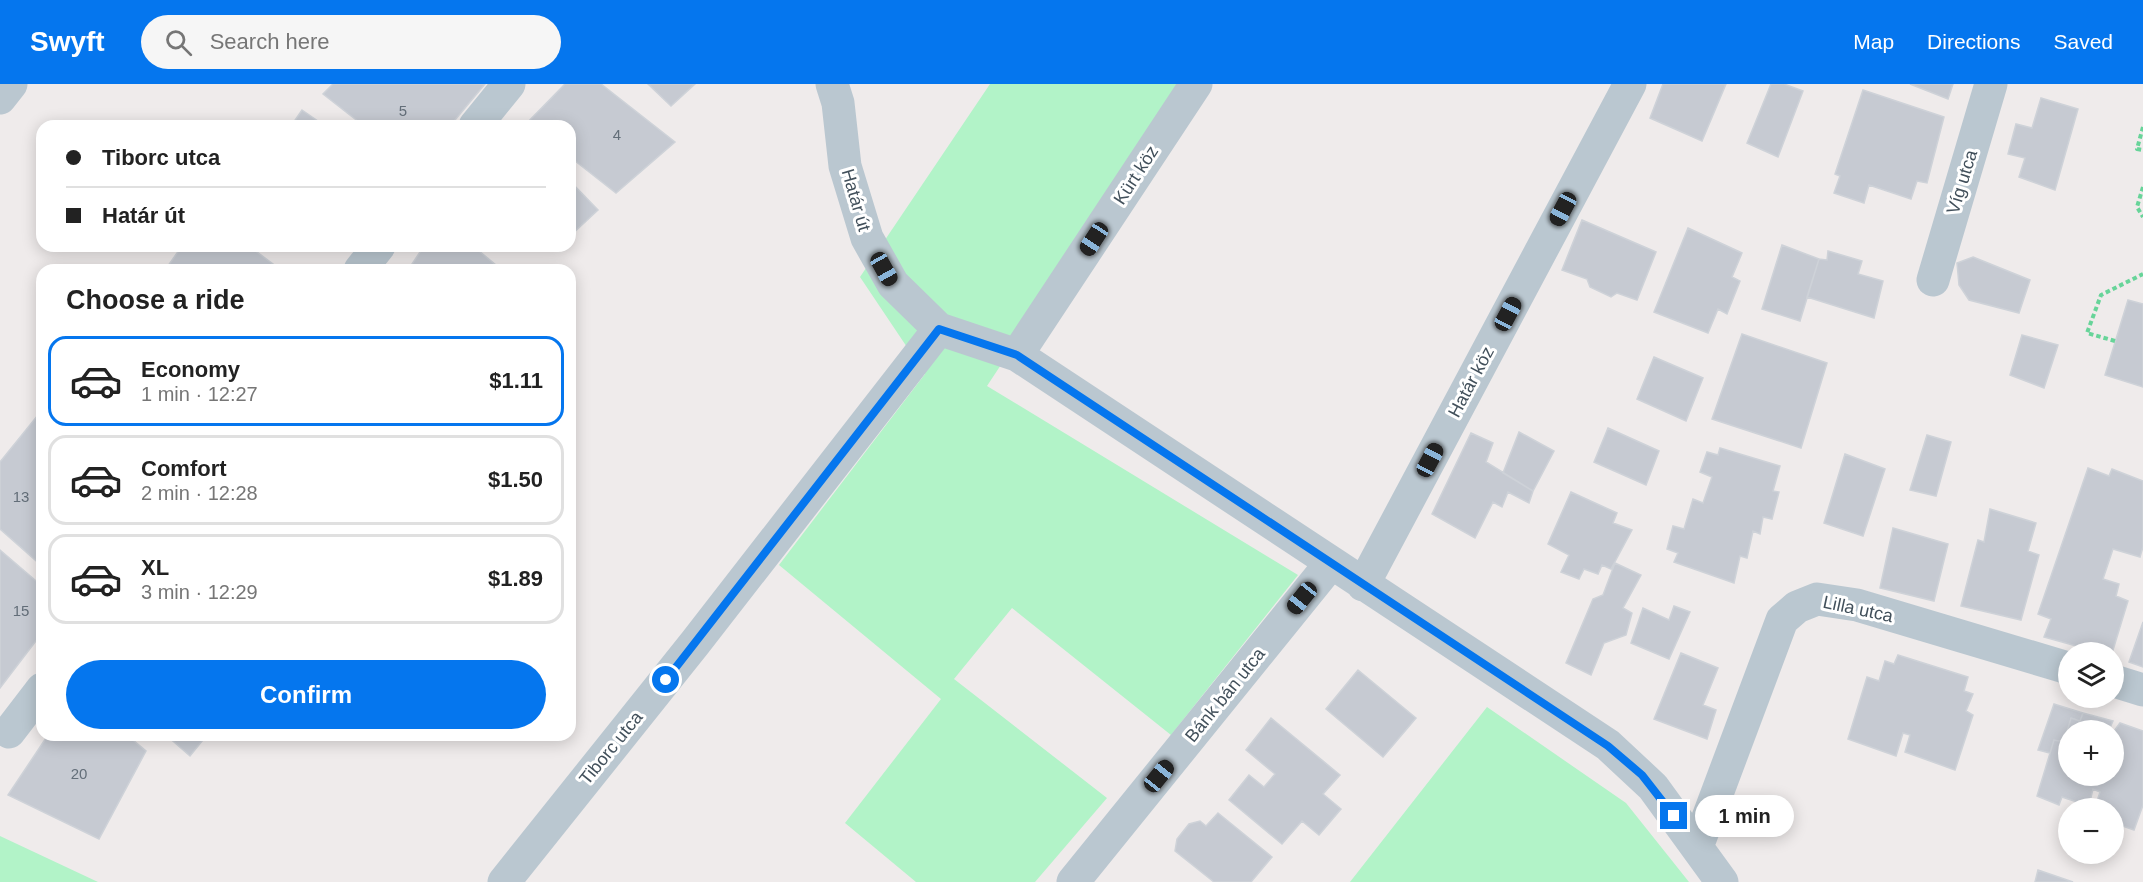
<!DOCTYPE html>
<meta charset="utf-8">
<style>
body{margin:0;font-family:Helvetica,sans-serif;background:#f6f6f6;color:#222;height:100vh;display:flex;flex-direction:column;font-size:22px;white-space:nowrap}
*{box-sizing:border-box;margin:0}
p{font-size:20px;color:#767676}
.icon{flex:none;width:33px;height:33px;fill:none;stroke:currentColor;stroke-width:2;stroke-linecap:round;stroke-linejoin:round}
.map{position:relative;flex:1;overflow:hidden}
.details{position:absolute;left:36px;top:180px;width:540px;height:477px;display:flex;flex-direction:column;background:#fff;border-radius:18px;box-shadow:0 3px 15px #0003}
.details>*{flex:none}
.guide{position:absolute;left:36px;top:36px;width:540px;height:132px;border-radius:18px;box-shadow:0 3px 15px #0003;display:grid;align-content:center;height:132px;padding:0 30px;background:#fff}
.fabs{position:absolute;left:2058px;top:558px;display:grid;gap:12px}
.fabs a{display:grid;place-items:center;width:66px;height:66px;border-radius:50%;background:#fff;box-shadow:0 3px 15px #0003;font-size:30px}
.end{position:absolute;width:27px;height:27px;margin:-14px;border:8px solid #0576ee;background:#fff;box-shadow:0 0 0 3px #fff}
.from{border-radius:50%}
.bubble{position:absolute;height:42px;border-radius:21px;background:#fff;box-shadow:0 3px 15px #0003;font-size:20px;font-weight:700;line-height:42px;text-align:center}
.car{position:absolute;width:18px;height:36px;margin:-18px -9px;border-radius:8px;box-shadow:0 0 4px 2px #0007;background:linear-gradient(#222 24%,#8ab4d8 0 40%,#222 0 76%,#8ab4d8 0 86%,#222 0)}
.guide b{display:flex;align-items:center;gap:21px;height:57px;font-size:22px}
.guide b+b{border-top:2px solid #e0e0e0}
.guide i{width:15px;height:15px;background:#222}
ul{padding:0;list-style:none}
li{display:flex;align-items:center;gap:18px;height:90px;margin:0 12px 9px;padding:0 18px;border:3px solid #e0e0e0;border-radius:18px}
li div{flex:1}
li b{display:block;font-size:22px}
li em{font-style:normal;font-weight:700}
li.on{border-color:#0576ee}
li>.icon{width:54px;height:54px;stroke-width:1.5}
h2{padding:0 30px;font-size:27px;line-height:72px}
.cta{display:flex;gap:12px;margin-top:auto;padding:12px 30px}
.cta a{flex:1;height:69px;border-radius:36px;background:#0576ee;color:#fff;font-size:24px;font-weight:700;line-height:69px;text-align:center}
header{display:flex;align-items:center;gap:36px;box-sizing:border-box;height:84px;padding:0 30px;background:#0576ee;color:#fff}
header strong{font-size:28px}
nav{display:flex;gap:33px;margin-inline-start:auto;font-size:21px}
.search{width:420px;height:54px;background:#f6f6f6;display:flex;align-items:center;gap:15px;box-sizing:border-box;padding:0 21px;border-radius:33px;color:#767676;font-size:22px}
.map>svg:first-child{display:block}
</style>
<header>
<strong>Swyft</strong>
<div class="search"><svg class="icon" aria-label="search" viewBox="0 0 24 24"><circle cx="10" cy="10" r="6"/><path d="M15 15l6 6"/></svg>Search here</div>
<nav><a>Map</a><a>Directions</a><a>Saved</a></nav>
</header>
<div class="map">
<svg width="2143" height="798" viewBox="0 0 2143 798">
<rect width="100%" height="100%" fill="#efebeb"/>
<path fill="#b2f3c8" d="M990 0H1186L987 302 1298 491 1171 651 1012 524 954 595 1107 714 1035 798H916L845 739 941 615 779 481 925 290 860 193Z
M1487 623 1626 719 1689 798H1350Z
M0 752 98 798H0Z"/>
<path fill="#c6cad2" stroke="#ced2d8" stroke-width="1.5" d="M333 0H485L450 42H364L323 10Z
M565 0H601L675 58 616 109 570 73V42H531L527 39Z
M648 0H695L671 22Z
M1663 0H1726L1702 57 1650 34Z
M1771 0H1784L1803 7 1778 73 1747 59Z
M1910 0H1953L1948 15Z
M1863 6 1944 33 1927 99 1917 97 1911 115 1869 101 1864 119 1834 109 1840 92 1835 90Z
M2041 14 2078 25 2055 106 2019 93 2025 74 2008 70 2016 40 2032 44Z
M302 26 325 42H291Z
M570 97 598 126 570 152Z
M1582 136 1656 168 1637 216 1617 209 1611 213 1590 203 1587 195 1562 186Z
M1688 144 1742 169 1732 193 1740 197 1727 230 1718 225 1708 249 1654 228Z
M1782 161 1819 175 1800 237 1762 225Z
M182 162H249L281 186H165Z
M424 162H473L502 186H408Z
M1828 167 1862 177 1858 190 1883 197 1874 234 1807 213 1819 175 1827 176Z
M1973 173 2030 196 2019 229 1969 216 1959 201 1957 179Z
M2128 216 2143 220V303L2105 291Z
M1742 250 1827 279 1801 364 1712 335Z
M2022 251 2058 261 2044 304 2010 291Z
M1654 273 1703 294 1686 337 1637 315Z
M42 326V482L0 445V378Z
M1608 344 1659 367 1646 401 1594 378Z
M1519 348 1554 367 1533 407 1503 389Z
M1471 349 1493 359 1486 378 1533 407 1529 419 1508 408 1502 423 1493 418 1475 454 1432 430Z
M1927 351 1951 358 1936 412 1910 406Z
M1720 364 1780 382 1773 407 1779 408 1772 435 1763 433 1760 450 1753 447 1747 474 1740 472 1734 499 1674 478 1678 469 1667 465 1673 442 1684 445 1693 415 1703 419 1712 393 1700 388 1707 368 1718 371Z
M1845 370 1885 385 1863 452 1824 439Z
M2088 384 2109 392 2112 385 2143 397V463L2140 473 2113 465 2103 495 2119 500 2116 512 2128 517 2113 566 2100 562 2098 568 2044 553 2051 535 2038 530Z
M1571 408 1617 429 1613 439 1632 446 1611 485 1602 481 1598 490 1584 485 1579 495 1561 488 1569 471 1548 460Z
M1990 425 2036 439 2028 467 2039 471 2021 536 1961 522 1978 456 1984 458Z
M1893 444 1948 460 1934 517 1880 504Z
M0 466 42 502V549L0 604Z
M1615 479 1641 491 1623 524 1632 529 1626 551 1604 559 1591 591 1566 579 1593 515 1603 511Z
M1674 522 1690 528 1669 575 1631 559 1643 524 1669 536Z
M2143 538V583L2129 578Z
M1681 569 1718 584 1703 621 1716 626 1707 655 1654 635Z
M1898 571 1968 593 1964 607 1973 610 1966 627 1973 631 1955 686 1905 668 1910 651 1903 649 1896 672 1848 655 1867 593 1879 597 1885 577 1894 580Z
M1358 586 1416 634 1383 673 1326 625Z
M2054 620 2083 629 2080 637 2071 634 2064 658 2054 656 2050 669 2038 666Z
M2083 629 2113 637 2109 646H2111H2068V692H2114V647L2120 639 2143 647V721L2134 746 2114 739V724L2095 723 2100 708 2093 705 2089 722 2062 713 2059 721 2037 712 2054 656 2064 658 2071 634 2080 637Z
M1271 634 1340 691 1323 710 1341 725 1319 751 1302 737 1282 760 1229 716 1249 691 1264 703 1275 690 1246 666Z
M48 651H127L146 667 99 755 8 711Z
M166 651H207L190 672Z
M1218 729 1272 773 1251 798H1214L1175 767 1177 755 1189 740 1200 737 1206 742Z
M2038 786 2073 798H2035Z"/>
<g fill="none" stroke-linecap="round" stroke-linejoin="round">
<path stroke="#67d499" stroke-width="4" stroke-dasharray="4.5 3" stroke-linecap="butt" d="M2143 43 2137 65 2143 66
M2143 103 2137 123 2143 133
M2115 257 2087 249 2101 211 2143 190"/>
<path stroke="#bac7d0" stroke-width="33" d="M832 0 838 19 845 82 867 154 893 200 939 245 1017 271 1608 661 1653 703 1722 798
M0 14 11 0
M475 42 509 0
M360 186 379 162
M1933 196 1991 0
M1017 271 1196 0
M1363 501 1630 0
M2114 597 2143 606
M9 648 42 605
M1697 763 1782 536 1797 523 1817 515 1857 521 2068 584
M504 798 695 559 939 245
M1073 798 1331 479"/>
</g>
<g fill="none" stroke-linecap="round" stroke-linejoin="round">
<path stroke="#0576ee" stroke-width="8" d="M666 596 939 245 1017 271 1608 662 1642 691 1674 732"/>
</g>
<g text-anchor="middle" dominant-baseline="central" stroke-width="6" stroke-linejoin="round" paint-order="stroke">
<g font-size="15" fill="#636e79">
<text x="403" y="26">5</text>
<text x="617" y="50">4</text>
<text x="21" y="412">13</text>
<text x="21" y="526">15</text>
<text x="79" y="689">20</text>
</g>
<g font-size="18" fill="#42505b" stroke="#fff">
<text transform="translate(1136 91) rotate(-57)">Kürt köz</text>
<text transform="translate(1962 98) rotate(-73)">Víg utca</text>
<text transform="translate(856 116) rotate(74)">Határ út</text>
<text transform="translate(1471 298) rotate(-62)">Határ köz</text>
<text transform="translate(1858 525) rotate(12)">Lilla utca</text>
<text transform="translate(1225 611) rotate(-51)">Bánk bán utca</text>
<text transform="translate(611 664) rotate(-51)">Tiborc utca</text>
</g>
</g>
</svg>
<div class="fabs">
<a><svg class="icon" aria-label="layers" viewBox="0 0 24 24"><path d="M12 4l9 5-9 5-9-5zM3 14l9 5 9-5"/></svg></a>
<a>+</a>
<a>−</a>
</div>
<i class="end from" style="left:666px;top:596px"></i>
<i class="end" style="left:1674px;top:732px"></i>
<div class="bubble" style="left:1695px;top:711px;width:99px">1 min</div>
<i class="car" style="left:1563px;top:125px;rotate:208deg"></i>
<i class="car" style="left:1094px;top:155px;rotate:213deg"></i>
<i class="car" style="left:884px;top:185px;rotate:151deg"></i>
<i class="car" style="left:1508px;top:230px;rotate:28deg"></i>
<i class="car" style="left:1430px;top:376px;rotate:28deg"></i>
<i class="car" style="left:1302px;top:514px;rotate:219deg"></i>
<i class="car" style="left:1159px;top:692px;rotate:39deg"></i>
<div class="guide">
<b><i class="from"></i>Tiborc utca</b>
<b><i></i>Határ út</b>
</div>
<section class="details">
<h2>Choose a ride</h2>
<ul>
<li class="on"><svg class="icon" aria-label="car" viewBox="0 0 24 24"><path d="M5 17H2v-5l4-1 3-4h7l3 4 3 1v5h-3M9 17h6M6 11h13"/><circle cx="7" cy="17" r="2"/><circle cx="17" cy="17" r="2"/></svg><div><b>Economy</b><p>1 min · 12:27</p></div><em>$1.11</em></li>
<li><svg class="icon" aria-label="car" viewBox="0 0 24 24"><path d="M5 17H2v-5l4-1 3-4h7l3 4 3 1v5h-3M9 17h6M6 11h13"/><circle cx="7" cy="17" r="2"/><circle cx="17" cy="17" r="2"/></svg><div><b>Comfort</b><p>2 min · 12:28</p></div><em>$1.50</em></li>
<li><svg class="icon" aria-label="car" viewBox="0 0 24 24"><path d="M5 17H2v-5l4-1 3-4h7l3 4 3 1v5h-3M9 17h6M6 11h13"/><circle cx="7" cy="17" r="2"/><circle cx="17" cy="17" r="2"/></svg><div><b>XL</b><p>3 min · 12:29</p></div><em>$1.89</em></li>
</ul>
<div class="cta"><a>Confirm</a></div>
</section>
</div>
